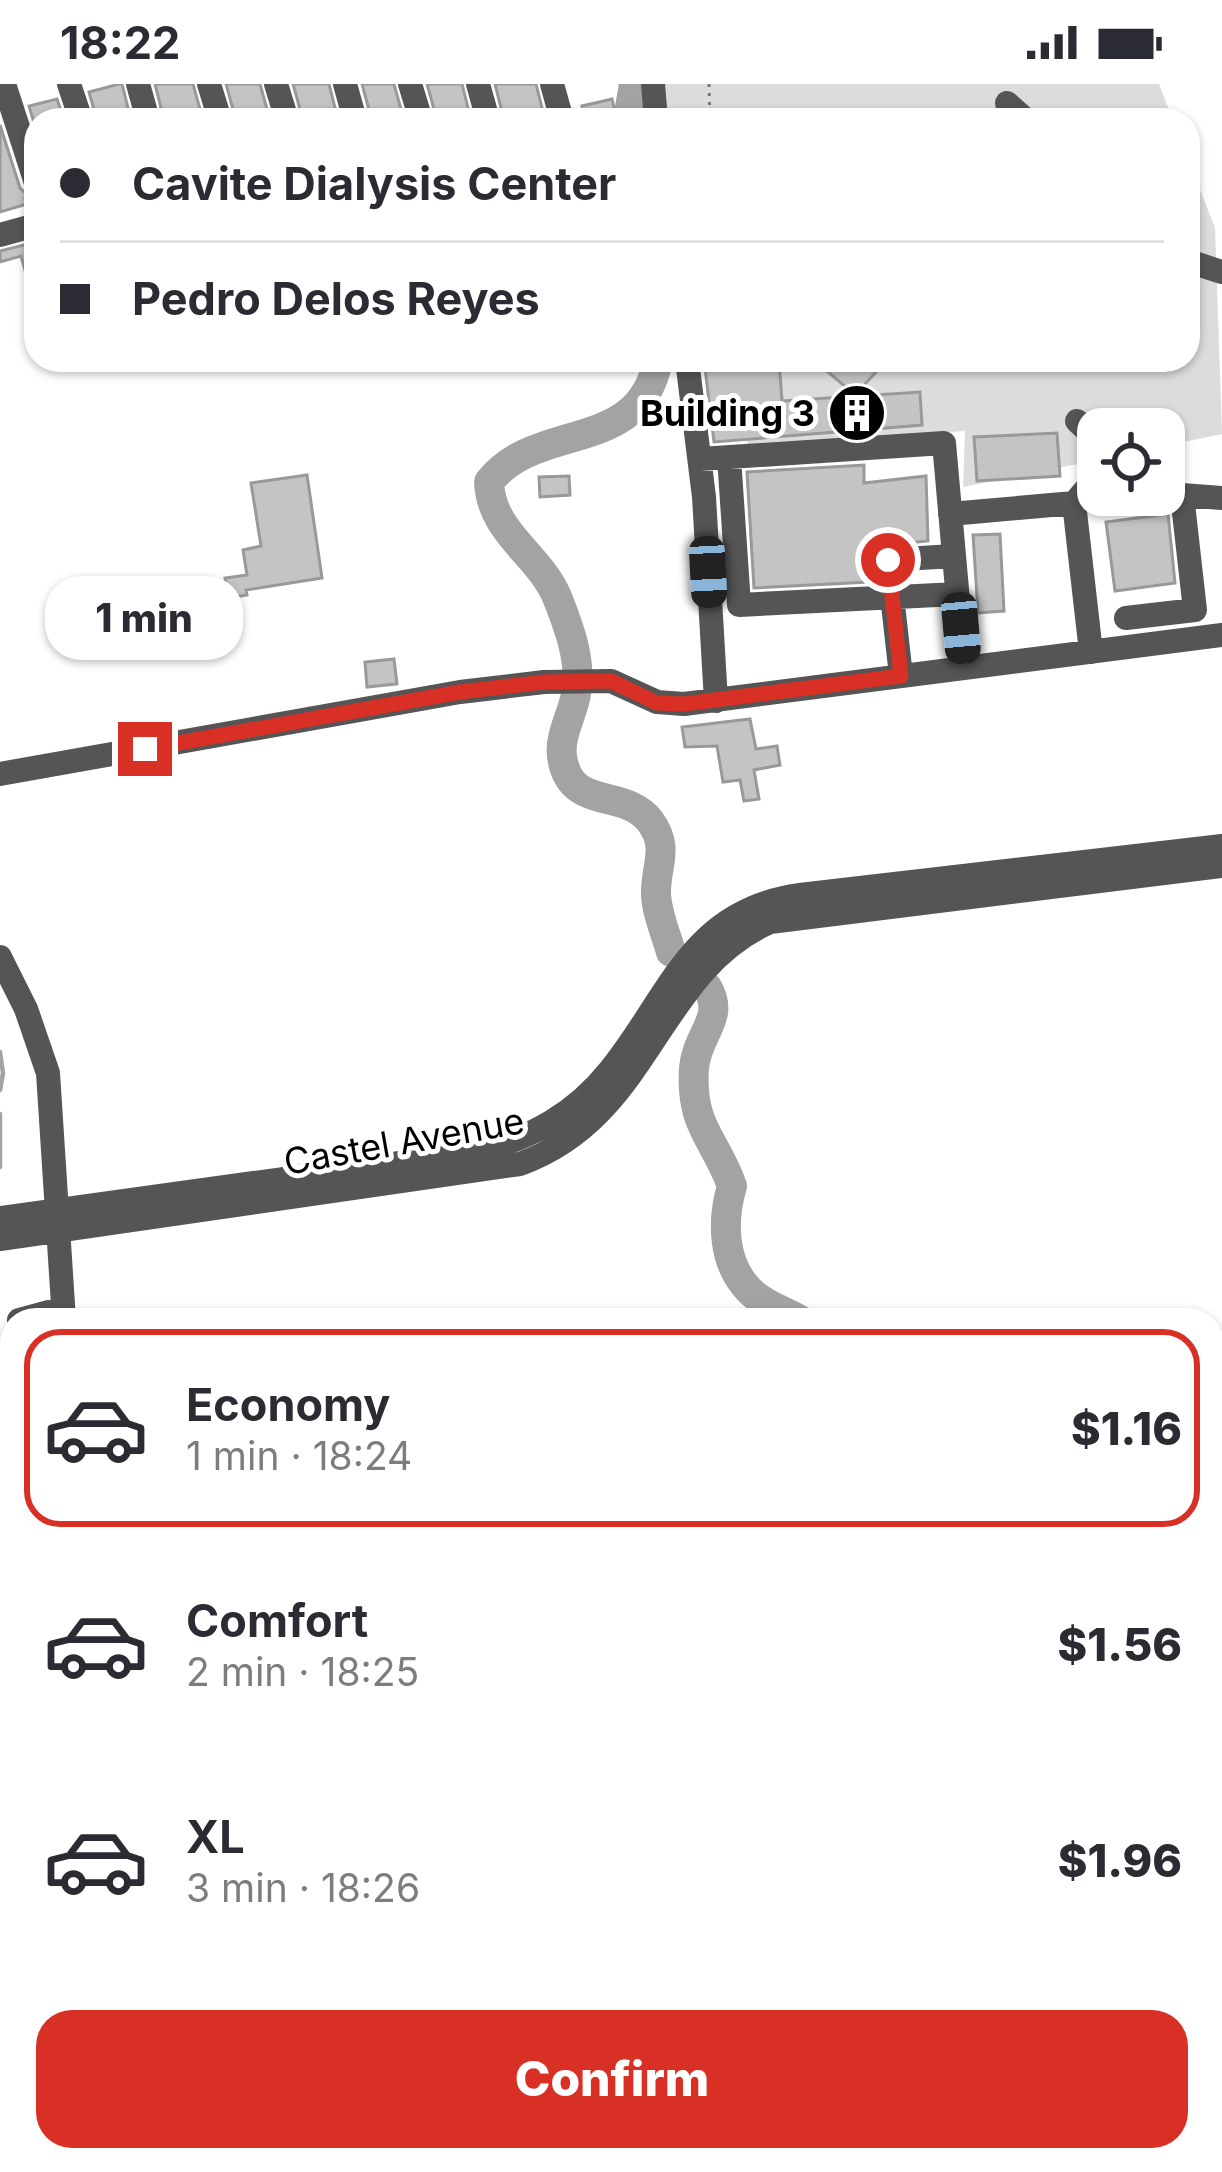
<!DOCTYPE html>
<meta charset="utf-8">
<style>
body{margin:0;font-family:Inter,sans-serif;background:#f2f2f3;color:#2b2b33;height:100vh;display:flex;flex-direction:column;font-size:45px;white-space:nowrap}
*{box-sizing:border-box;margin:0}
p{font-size:39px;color:#7c7c81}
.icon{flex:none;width:66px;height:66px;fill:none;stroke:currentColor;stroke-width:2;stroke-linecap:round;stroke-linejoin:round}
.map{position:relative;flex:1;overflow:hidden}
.details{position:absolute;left:0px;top:1224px;width:1224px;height:864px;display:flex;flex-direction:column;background:#fff;border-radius:36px 36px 0 0;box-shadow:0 3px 9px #0004}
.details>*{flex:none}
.hud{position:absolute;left:24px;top:24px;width:1176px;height:264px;border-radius:36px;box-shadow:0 3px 9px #0004;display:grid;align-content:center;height:264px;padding:0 36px;background:#fff}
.controls{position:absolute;left:1077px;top:324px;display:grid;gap:24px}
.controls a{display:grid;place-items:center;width:108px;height:108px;border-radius:24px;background:#fff;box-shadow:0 3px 9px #0004;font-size:60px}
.end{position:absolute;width:54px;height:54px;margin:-27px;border:15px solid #d93025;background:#fff;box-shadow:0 0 0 6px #fff}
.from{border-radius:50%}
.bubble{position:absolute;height:84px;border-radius:36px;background:#fff;box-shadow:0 3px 9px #0004;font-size:39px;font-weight:800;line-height:84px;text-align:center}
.car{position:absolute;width:36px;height:72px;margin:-36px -18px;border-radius:15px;box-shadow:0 0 9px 3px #0007;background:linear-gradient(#222 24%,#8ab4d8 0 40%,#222 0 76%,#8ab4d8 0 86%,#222 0)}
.hud b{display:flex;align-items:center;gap:42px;height:114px;font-size:45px}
.hud b+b{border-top:3px solid #e1e1e2}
.hud i{width:30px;height:30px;background:#2b2b33}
ul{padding:21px 0 0;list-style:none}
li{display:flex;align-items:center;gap:36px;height:198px;margin:0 24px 18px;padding:0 12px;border:6px solid transparent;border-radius:36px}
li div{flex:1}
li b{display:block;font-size:45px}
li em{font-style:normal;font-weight:800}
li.current{border-color:#d93025}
li>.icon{width:108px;height:108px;stroke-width:1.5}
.primary-button{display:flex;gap:24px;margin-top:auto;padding:24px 36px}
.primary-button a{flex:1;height:138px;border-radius:36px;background:#d93025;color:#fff;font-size:48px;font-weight:800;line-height:138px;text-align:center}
.status{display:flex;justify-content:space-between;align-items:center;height:84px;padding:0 60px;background:#fff;direction:ltr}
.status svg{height:33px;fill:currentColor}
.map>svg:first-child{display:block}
</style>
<div class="status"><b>18:22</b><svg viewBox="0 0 49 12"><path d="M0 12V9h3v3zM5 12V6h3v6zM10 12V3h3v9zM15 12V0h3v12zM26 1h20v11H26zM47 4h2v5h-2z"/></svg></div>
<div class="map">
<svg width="1222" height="2088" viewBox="0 0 1222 2088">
<rect width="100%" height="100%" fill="#fff"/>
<path fill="#dcdcdc" d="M648 0H1159L1173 36H648Z
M1188 75 1215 144 1222 350 1164 362V345H1098V376L963 403 965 347 748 363 740 276H1188Z
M1222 1671V1813L1212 1815V1673Z
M1222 1973V2088H971L970 2076H1212V1976Z
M745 2076H857L856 2088H746Z"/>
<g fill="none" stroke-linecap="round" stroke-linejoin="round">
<path stroke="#a3a3a3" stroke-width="4.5" d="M0 968 3 989 0 1006
M0 1030V1083"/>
<path stroke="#a3a3a3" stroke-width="30" d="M628 36 634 0
M658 276C640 372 537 336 489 398 491 449 539 470 557 513 569 543 582 577 576 610 573 629 559 652 562 672 569 728 624 703 650 737 669 763 657 778 656 806 655 825 666 850 671 868
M707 903C726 934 697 949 694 984 690 1043 715 1054 732 1102 722 1136 722 1178 749 1206 762 1220 784 1227 800 1236
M892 2088C907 2079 926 2086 943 2076"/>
</g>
<path fill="#c4c4c4" stroke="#999" stroke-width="3" d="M119 0H122L131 36H97L89 8Z
M155 0H193L203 36H164Z
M226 0H260L270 36H236Z
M293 0H329L338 36H303Z
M362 0H394L404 36H391L387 29 371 33Z
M427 0H462L471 36H437Z
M495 0H536L545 36H504Z
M57 15 64 36H36V45L29 22Z
M612 15 617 36H585L582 22Z
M0 41 20 104 31 114 25 115 27 120 0 128Z
M36 158V211H32L21 172 0 178V167Z
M704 276H779L782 317 920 308 922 341 714 358Z
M814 276H887L855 311Z
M1057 349 1060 392 977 397 974 353Z
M864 381V399L926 392 928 457 867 463 869 498 754 504 747 388Z
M307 391 322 494 246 506 247 511 228 514 225 494 247 491 243 466 261 462 251 399Z
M569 392 570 411 540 413 539 393Z
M1168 430 1175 499 1115 507 1106 438Z
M1000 450 1004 527 978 529 973 451Z
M394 575 397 600 367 603 365 578Z
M750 635 756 665 777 662 780 681 754 686 759 715 744 717 740 696 723 698 717 662 685 663 682 643Z"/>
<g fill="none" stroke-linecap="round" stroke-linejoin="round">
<path stroke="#777" stroke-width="3" stroke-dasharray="3 6" stroke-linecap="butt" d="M709 0 710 36"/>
<path stroke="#555" stroke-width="24" d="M69 0 81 36
M138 0 148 36
M209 0 220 36
M276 0 287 36
M345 0 355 36
M410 0 421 36
M478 0 488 36
M552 0 562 36
M653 0 656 36
M5 3 36 99
M1007 19 1026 36
M0 151 36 141
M1188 177 1222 188
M687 276 704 413 716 617
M1077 337 1098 356
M729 373 739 521 957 510
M700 375 944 359 964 584
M1164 403 1182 411 1222 414
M1074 419 1093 397
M950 430 1074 419 1091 568
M1126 534 1195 526 1182 411
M901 592 888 476 953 472
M0 690 460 608 544 598 611 597 657 618 684 620 1222 551
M0 873 26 925 48 989 64 1236
M0 1134 479 1068C532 1053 575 1030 610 986 670 912 690 826 800 811L1222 762
M0 1155 520 1080C651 1033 656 888 770 838L1222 782
M19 1236 63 1224
M1212 1637 1222 1636
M1212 1809 1222 1808
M1214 1834 1222 1859
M1212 1971 1222 1968
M1212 1990 1222 1989
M1212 2060 1222 2045
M151 2076V2088
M225 2076 227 2088
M435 2076 437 2088
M605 2076 614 2088
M967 2076V2088
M297 2083 361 2080
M107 2088 108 2076
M247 2088 297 2083 295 2076
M1023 2088 1027 2076
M1066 2088 1078 2081 1090 2088
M1195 2088 1202 2076"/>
</g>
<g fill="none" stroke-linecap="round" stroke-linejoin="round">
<path stroke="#d93025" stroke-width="15" d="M145 665 460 608 544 598 611 597 657 619 684 620 901 592 888 476"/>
</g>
<defs>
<symbol id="building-disc" viewBox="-11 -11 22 22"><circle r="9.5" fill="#000" stroke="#fff"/><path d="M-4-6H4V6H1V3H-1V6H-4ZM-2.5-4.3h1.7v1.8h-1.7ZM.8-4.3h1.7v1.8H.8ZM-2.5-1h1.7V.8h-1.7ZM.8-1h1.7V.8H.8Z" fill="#fff"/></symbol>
</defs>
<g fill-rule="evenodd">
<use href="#building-disc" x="824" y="296" width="66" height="66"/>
</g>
<g text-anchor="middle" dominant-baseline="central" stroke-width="10" stroke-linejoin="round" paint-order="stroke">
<g font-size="36" font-weight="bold" fill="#000" stroke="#fff" text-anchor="end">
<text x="815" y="329">Building 3</text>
</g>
<g font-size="36" fill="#000" stroke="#fff">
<text transform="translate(404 1057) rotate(-10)">Castel Avenue</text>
</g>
</g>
</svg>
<div class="controls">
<a><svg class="icon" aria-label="locate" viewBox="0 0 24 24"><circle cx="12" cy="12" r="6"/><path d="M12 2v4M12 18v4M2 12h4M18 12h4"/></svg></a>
</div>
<i class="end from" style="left:888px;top:476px"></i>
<i class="end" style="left:145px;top:665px"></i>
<div class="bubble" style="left:45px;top:492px;width:198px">1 min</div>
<i class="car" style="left:708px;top:488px;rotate:177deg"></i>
<i class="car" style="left:961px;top:544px;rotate:175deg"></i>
<div class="hud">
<b><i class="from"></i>Cavite Dialysis Center</b>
<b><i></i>Pedro Delos Reyes</b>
</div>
<section class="details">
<ul>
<li class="current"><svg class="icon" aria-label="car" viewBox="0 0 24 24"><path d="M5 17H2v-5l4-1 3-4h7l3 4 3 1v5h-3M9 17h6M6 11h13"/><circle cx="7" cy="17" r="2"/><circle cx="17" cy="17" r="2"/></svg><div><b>Economy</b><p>1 min · 18:24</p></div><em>$1.16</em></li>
<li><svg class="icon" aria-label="car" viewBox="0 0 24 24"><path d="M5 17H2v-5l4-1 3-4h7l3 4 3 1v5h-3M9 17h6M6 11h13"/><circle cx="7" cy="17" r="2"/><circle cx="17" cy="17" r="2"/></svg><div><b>Comfort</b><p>2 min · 18:25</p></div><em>$1.56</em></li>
<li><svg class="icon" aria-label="car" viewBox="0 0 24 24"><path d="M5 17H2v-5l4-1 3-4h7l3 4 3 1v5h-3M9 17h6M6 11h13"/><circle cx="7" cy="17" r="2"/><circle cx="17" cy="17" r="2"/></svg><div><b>XL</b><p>3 min · 18:26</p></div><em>$1.96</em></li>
</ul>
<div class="primary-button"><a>Confirm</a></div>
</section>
</div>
